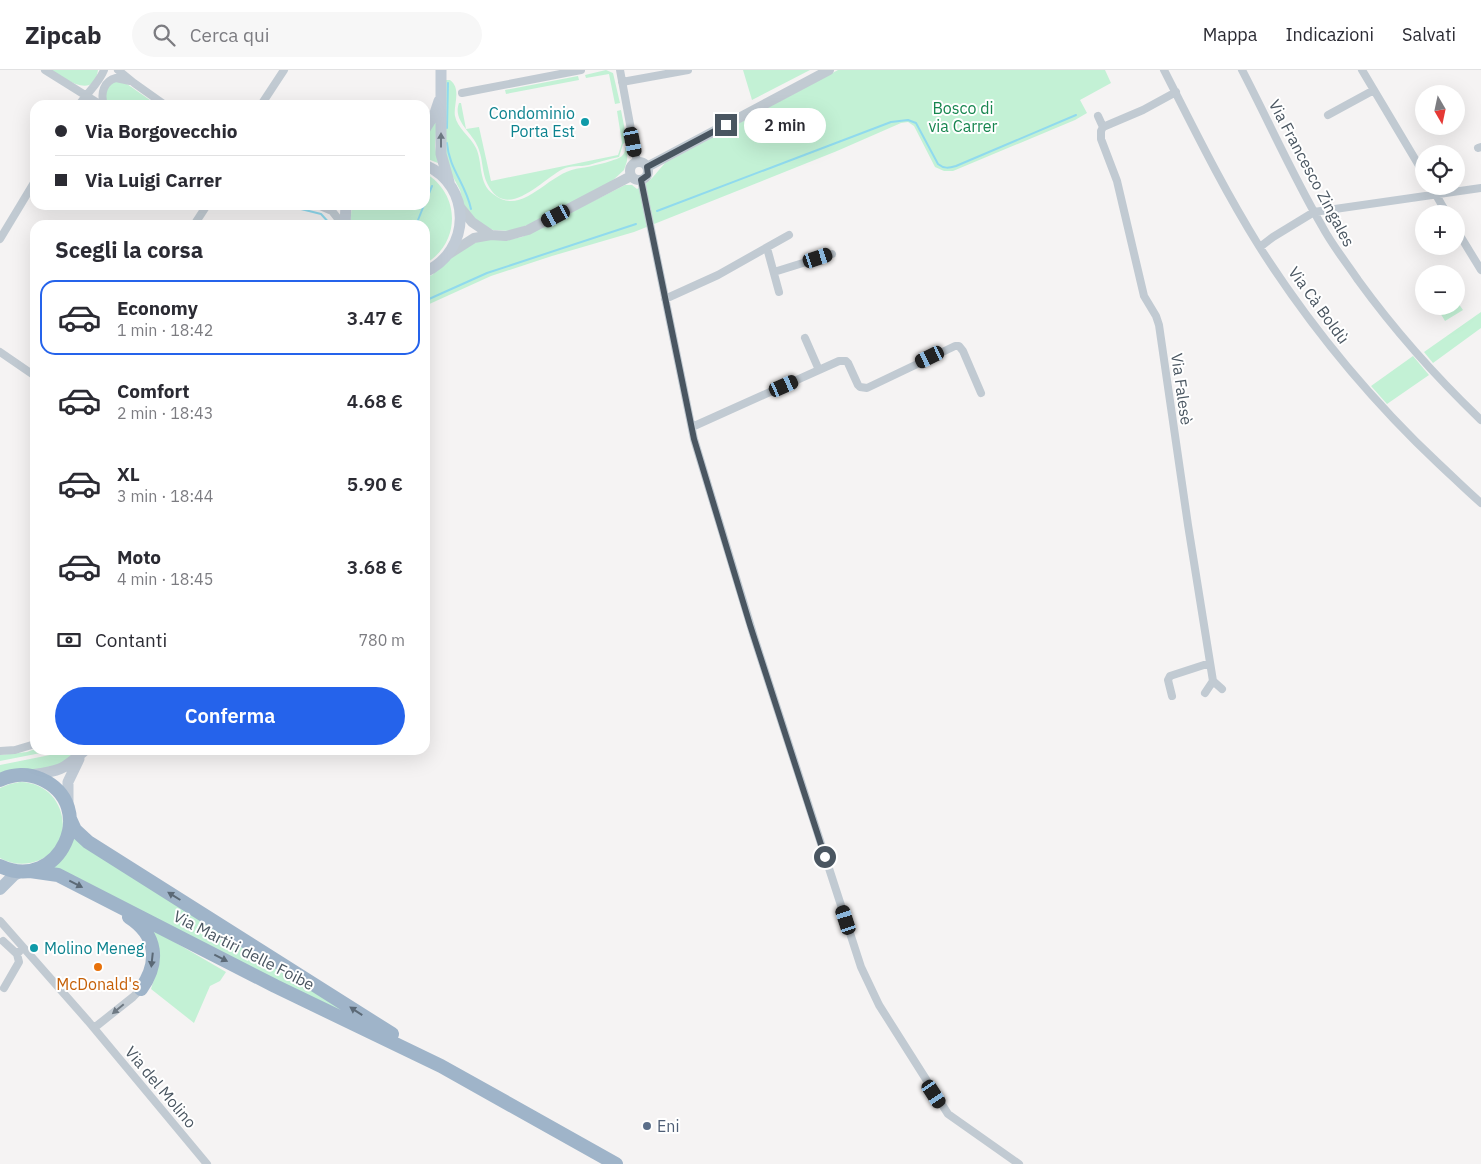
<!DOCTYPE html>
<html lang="it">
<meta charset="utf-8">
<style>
body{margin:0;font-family:"IBM Plex Sans",sans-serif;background:#f7f7f7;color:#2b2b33;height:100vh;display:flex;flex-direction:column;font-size:19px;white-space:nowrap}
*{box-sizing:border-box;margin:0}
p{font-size:16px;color:#7c7c81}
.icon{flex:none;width:28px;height:28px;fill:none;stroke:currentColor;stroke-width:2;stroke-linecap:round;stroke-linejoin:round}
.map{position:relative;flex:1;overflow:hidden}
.drawer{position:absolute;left:30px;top:150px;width:400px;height:535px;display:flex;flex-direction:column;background:#fff;border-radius:15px;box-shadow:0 5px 20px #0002}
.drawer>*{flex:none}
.hud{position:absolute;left:30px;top:30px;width:400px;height:110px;border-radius:15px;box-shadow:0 5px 20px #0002;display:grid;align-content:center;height:110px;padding:0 25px;background:#fff}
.needle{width:32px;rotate:171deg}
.controls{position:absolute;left:1415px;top:15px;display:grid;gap:10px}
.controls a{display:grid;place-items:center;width:50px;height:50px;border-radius:50%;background:#fff;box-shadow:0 5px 20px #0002;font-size:25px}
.end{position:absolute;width:22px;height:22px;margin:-11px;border:6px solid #4a5661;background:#fff;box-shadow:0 0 0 2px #fff}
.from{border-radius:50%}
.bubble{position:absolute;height:35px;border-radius:18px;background:#fff;box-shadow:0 5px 20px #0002;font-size:16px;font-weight:600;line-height:35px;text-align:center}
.car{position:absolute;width:15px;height:30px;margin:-15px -8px;border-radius:6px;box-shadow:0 0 4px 1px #0007;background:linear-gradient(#222 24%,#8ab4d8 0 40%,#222 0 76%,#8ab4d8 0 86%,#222 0)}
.hud b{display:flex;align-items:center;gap:18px;height:48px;font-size:19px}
.hud b+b{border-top:1px solid #e1e1e2}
.hud i{width:12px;height:12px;background:#2b2b33}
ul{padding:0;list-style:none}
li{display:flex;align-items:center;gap:15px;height:75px;margin:0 10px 8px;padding:0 15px;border:2px solid transparent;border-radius:15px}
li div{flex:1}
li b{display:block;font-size:19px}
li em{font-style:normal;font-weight:600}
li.active{border-color:#2563eb}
li>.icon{width:45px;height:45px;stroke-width:1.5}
h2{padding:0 25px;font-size:22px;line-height:60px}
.pay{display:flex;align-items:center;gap:12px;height:55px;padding:0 25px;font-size:19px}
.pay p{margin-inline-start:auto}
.primary-button{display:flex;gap:10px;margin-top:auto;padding:10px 25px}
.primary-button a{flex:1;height:58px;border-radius:30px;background:#2563eb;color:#fff;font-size:20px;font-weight:600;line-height:58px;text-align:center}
header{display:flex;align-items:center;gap:30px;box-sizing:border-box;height:70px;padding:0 25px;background:#fff;border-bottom:1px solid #e1e1e2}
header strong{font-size:24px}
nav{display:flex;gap:28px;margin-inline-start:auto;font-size:18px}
.search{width:350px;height:45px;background:#f7f7f7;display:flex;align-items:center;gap:12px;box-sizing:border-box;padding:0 18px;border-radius:28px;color:#7c7c81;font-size:19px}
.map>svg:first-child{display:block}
</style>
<header>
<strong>Zipcab</strong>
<div class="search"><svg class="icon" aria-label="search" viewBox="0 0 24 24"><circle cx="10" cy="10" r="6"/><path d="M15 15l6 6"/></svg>Cerca qui</div>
<nav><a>Mappa</a><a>Indicazioni</a><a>Salvati</a></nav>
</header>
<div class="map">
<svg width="1481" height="1094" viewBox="0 0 1481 1094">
<rect width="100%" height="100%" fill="#f5f3f3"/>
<path fill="#c3f1d5" d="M50 0H98C94 31 64 8 50 0Z
M606 0 613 3 620 33 615 34 609 4 586 8 585 5Z
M743 0H810L752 30Z
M838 0H1105L1111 13 1080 30 1087 43 1075 50 953 101H944L935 97 914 56 908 52 901 53 837 81 634 162 552 186 491 206 425 236V208L432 205 462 178 482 170H507L522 167 625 115H632L637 119C652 111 654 105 665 93Z
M578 6 579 10 506 24 505 20Z
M115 10 127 14 157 35H109L104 29 106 19Z
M445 10H450C462 19 453 35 455 46 457 58 471 67 476 78 483 93 478 113 493 124 523 149 549 100 581 98 589 97 616 91 622 86 625 83 625 80 626 76L628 75 627 91 624 100 611 112 531 154 510 161 493 160 479 154 464 137 460 120 445 92Z
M459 33H461L466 59 479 57 491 111 618 85 622 73 617 41 621 40 627 71 623 74 619 87C608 89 599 92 589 95 580 97 571 95 563 99 541 110 506 153 487 113 482 102 483 91 479 80 474 63 452 52 459 33Z
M437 48 435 76 438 93 425 88V65Z
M425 103C461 124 461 173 425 194V155H350L352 135H425Z
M1456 230 1463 240 1445 251 1436 236H1456Z
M1481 242V258L1433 293 1424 282Z
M1413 286 1429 305 1387 334 1371 316Z
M35 679 56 680 0 691V685L27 682Z
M64 680H76L66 693 58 698 0 705V695L55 684Z
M20 712C71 713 79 784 30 793 19 795 9 793 0 788V718L10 714Z
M74 768 348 940 347 945 54 799 53 797 69 780Z
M147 856 226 902 220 911 210 916 194 953 151 919 156 903Z"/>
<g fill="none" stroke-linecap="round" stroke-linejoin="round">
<path stroke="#90daee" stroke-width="2" d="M447 58 448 13
M447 73C449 99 466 114 471 139
M425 133 432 116
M297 138 321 144 331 155
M657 141 891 52 908 50 916 53 938 94C944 99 949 98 956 96L1076 45
M418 150 424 135
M429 229 487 203 636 154"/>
<path stroke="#c1cad2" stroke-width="8" d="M45 0 101 35
M118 0 134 13 165 35
M620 0 637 92
M1164 0C1194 59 1224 120 1259 176 1310 256 1371 330 1439 394 1453 407 1467 421 1481 433
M1242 0C1269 52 1293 106 1322 156 1332 175 1346 192 1358 210 1395 261 1436 307 1481 350
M1362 0 1424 104
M622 12 688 0
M1176 22 1143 40 1103 57 1101 61V69L1117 111 1144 226 1156 246 1159 255 1188 455 1213 611 1205 623
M462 23 581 0
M79 35C87 23 99 13 104 0
M104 35C100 23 104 11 116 8L130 11
M261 35 284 0
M1328 45 1374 20
M1098 46 1103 57
M1478 78 1481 77
M641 110 694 369 754 567 861 897 879 935 948 1044 1019 1094
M1431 116 1447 144
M318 135 332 141 343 155
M194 155 207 135
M1456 159 1481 200
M0 169 35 111
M1260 177 1273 167 1314 142 1481 118
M767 178 779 222
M774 202 832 184
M665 229 718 205 789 165
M805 268 819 300
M0 282 35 306
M692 357 839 291H846L848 293 858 315 860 317 867 318 955 276H959L963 281 981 323
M1213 611 1222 619
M1172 626 1168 610 1170 606 1210 593
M0 681 15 680 35 674
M0 851 88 951 207 1094
M3 871 17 884 19 882
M4 918 19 892 17 884
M94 958 133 927 141 919"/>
<path stroke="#c1cad2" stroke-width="10" d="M630 101a9 9 0 1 1 18 0a9 9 0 1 1-18 0Z
M647 97 829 0
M459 136 472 152 491 165
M449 184 474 168 491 165 506 166 528 160 631 106"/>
<path stroke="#c1cbd6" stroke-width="11" d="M441 0V84L449 112
M425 59 435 43 439 31
M425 95C473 116 471 181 425 202
M345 155 346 135
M30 705C59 701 62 701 84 681
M68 737V712L79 689"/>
<path stroke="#b3c2d1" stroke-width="12" d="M0 819 14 805 22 801"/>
<path stroke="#9fb4c9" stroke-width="14" d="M0 710C13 704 28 703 41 709 100 735 60 824 0 796
M70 749 75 760 88 772 392 964
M30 801 58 805 275 916 441 996 616 1094
M129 847C157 865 160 892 141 919"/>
</g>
<defs><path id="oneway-solid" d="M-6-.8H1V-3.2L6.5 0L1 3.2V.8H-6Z" transform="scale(1.25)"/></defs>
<use fill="#6e7984" href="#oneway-solid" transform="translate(441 70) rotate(-90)"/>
<g fill="#5b6976">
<use href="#oneway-solid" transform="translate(76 814) rotate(27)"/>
<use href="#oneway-solid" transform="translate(174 826) rotate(-148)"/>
<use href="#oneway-solid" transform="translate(221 888) rotate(27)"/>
<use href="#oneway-solid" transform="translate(152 890) rotate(96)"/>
<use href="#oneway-solid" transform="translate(356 941) rotate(-147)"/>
</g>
<use fill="#6e7983" href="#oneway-solid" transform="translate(118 939) rotate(140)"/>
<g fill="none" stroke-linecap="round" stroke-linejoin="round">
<path stroke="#4a5661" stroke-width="6" d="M726 55 647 97 648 105 641 110 694 369 750 555 825 787"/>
</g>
<g fill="#0f9aa8" stroke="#fff" stroke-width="2">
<circle cx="585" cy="52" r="5"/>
<circle cx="34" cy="878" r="5"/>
</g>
<circle fill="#e8710a" stroke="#fff" stroke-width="2" cx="98" cy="897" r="5"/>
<circle fill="#5c6f8a" stroke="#fff" stroke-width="2" cx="647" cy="1056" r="5"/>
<g text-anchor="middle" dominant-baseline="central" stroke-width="4" stroke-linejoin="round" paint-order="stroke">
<g font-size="16" fill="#17864f" stroke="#fff">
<text x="963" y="38">Bosco di<tspan x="963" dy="18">via Carrer</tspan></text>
</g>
<g font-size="16" fill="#0d838f" stroke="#fff" text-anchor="end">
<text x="575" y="43">Condominio<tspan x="575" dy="18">Porta Est</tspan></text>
<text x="44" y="878" text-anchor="start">Molino Meneg</text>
</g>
<g font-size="16" fill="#4a5661" stroke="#fff">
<text transform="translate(1312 103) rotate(62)">Via Francesco Zingales</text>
<text transform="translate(1319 235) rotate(54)">Via Cà Boldù</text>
<text transform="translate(1182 319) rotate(82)">Via Falesè</text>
<text transform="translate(244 880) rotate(27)">Via Martiri delle Foibe</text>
<text transform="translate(161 1017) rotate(50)">Via del Molino</text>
</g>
<g font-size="16" fill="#c56008" stroke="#fff">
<text x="98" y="914">McDonald's</text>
</g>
<g font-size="16" fill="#4e5e75" stroke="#fff" text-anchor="start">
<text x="657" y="1056">Eni</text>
</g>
</g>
</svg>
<div class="controls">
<a><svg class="needle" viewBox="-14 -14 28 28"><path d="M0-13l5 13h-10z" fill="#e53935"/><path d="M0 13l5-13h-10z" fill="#7c7c81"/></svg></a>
<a><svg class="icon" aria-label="locate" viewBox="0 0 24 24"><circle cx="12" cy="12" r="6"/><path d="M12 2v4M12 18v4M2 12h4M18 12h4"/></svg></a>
<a>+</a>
<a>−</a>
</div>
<i class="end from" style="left:825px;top:787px"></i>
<i class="end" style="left:726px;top:55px"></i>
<div class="bubble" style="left:744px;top:38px;width:82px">2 min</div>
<i class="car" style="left:633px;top:72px;rotate:169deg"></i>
<i class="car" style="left:556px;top:146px;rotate:242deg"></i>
<i class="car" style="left:818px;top:188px;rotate:72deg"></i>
<i class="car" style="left:930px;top:287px;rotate:244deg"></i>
<i class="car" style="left:784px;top:316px;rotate:66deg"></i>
<i class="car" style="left:846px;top:850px;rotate:342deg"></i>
<i class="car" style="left:934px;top:1024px;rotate:147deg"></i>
<div class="hud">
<b><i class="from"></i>Via Borgovecchio</b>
<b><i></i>Via Luigi Carrer</b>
</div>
<section class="drawer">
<h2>Scegli la corsa</h2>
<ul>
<li class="active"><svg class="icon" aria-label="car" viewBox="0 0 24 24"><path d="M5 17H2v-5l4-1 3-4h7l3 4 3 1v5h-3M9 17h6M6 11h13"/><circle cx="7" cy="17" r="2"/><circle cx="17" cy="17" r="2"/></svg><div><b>Economy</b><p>1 min · 18:42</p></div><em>3.47 €</em></li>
<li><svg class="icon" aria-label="car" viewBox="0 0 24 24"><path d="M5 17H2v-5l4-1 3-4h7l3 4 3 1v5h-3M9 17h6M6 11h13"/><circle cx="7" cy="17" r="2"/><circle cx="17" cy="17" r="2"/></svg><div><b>Comfort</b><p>2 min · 18:43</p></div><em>4.68 €</em></li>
<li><svg class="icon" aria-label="car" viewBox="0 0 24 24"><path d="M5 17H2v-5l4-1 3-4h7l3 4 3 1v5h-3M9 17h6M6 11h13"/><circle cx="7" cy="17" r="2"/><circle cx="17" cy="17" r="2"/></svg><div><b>XL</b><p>3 min · 18:44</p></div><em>5.90 €</em></li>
<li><svg class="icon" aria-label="car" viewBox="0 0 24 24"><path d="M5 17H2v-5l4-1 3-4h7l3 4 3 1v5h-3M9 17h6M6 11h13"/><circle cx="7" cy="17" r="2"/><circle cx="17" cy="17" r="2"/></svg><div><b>Moto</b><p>4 min · 18:45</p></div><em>3.68 €</em></li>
</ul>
<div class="pay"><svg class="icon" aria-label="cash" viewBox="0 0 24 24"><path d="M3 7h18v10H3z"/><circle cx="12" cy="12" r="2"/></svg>Contanti<p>780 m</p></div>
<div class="primary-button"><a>Conferma</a></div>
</section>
</div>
